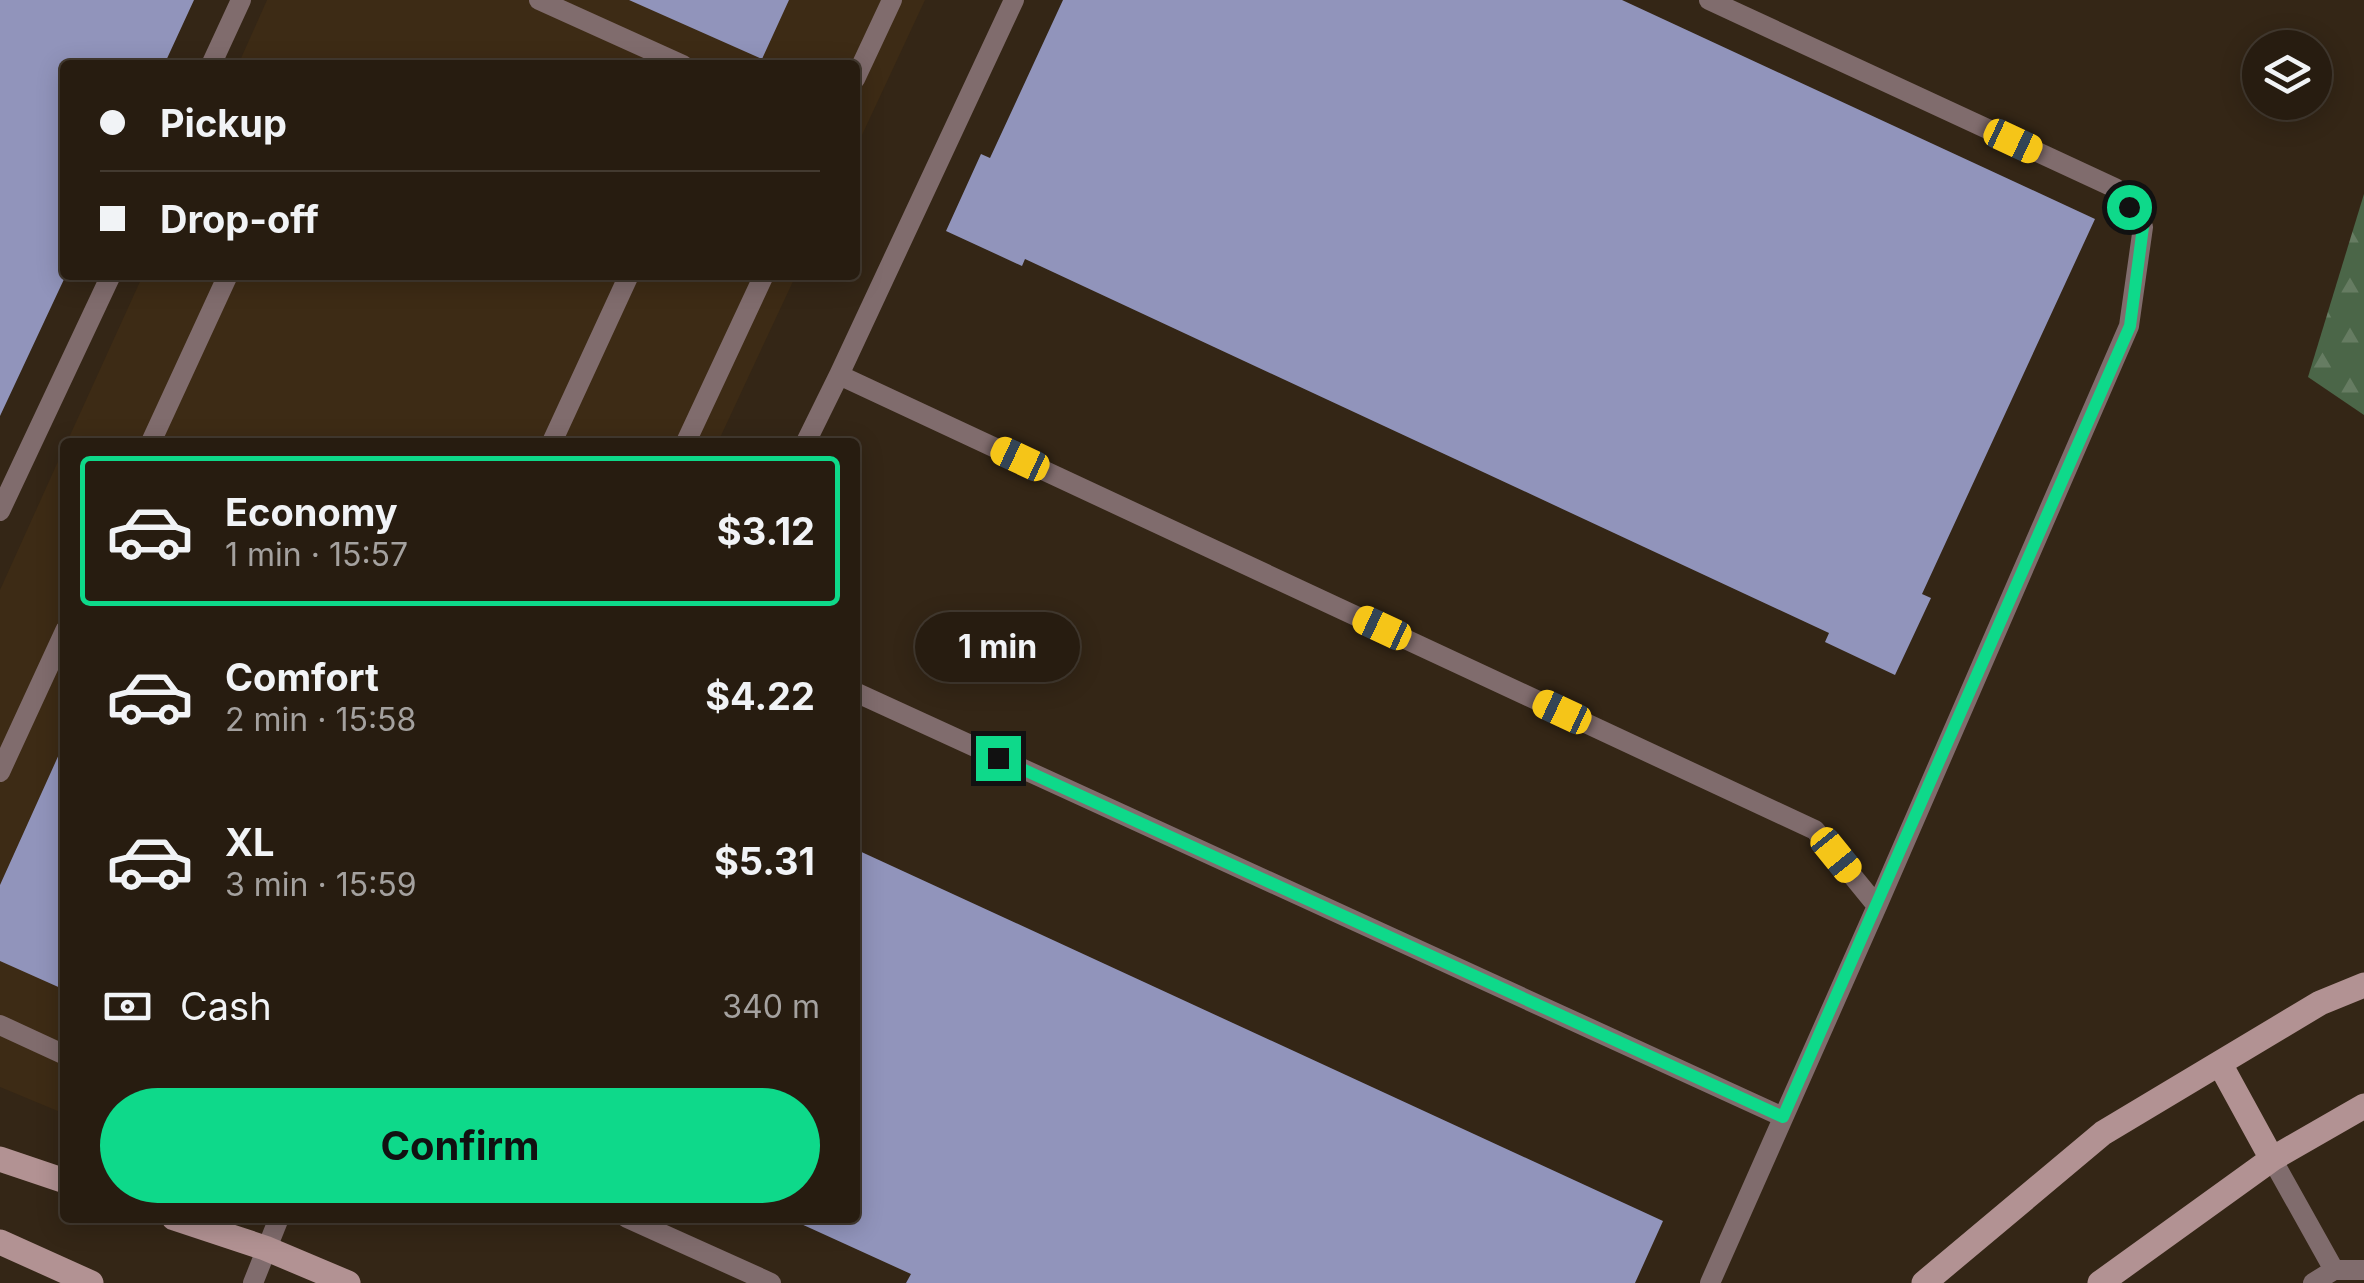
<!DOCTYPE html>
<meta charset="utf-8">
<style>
body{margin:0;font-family:Inter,sans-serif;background:#33291e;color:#f1f3f6;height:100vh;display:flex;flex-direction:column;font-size:38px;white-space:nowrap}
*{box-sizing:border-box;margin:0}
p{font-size:32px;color:#a4a19f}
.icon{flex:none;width:55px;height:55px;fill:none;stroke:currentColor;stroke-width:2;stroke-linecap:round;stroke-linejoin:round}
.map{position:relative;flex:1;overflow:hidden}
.drawer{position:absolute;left:60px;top:438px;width:800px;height:785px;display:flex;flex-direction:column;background:#271c10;border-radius:10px;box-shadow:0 5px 25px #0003,0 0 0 2px #433a30}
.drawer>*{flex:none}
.banner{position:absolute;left:60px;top:60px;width:800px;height:220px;border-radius:10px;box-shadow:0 5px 25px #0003,0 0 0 2px #433a30;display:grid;align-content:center;height:220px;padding:0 40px;background:#271c10}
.buttons{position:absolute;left:2242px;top:30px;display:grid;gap:20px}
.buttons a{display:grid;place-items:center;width:90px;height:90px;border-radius:50%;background:#271c10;box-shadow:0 5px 25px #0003,0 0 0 2px #433a30;font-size:50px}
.end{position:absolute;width:45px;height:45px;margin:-22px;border:12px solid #0ed98a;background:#111;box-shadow:0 0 0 5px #111}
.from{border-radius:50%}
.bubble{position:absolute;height:70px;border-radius:35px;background:#271c10;box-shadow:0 5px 25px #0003,0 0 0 2px #433a30;font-size:32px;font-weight:700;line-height:70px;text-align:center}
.car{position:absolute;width:30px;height:60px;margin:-30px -15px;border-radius:12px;box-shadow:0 0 8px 2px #0007;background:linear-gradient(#f5c518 24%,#345 0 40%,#f5c518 0 76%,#345 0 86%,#f5c518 0)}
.banner b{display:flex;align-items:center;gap:35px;height:95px;font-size:38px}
.banner b+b{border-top:2px solid #433a30}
.banner i{width:25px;height:25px;background:#f1f3f6}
ul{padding:18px 0 0;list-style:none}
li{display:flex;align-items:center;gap:30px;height:150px;margin:0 20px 15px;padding:0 20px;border:5px solid transparent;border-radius:10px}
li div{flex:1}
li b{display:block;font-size:38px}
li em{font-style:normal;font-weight:700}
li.current{border-color:#0ed98a}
li>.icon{width:90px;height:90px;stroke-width:1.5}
.pay{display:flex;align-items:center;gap:25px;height:110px;padding:0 40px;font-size:38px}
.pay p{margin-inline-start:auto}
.cta{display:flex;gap:20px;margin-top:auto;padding:20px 40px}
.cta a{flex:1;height:115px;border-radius:60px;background:#0ed98a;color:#111;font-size:40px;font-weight:700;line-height:115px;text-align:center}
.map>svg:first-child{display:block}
</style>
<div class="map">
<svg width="2364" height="1283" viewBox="0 0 2364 1283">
<defs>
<pattern id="forest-firs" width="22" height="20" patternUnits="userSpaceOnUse" patternTransform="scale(2.5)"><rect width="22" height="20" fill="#4b6648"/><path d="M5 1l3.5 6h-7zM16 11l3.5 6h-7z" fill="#667c62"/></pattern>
</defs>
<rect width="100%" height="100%" fill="#342616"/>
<path fill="#3d2b15" d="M267 0H925L855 150V65H238Z
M143 275H796L718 442H67Z
M65 446V1114L0 1087V590Z"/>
<path fill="url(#forest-firs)" d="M2364 194V415L2308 377Z"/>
<path fill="#9194bb" d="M0 0H194L164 65H65L66 275 0 416Z
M629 0H789L762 59Z
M1063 0H1622L2095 219 1922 594 1931 598 1895 675 1825 642 1829 633 1025 259 1022 266 946 231 981 154 990 158Z
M65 741V990L0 961V885Z
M855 849 1663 1221 1635 1283H906L911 1274 788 1218H855Z"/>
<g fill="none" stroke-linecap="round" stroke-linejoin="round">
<path stroke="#806c6d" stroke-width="20" d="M539 0 683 65
M1709 0 2115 188 2143 227 2129 326 1877 906
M211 65 241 0
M855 79 892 0
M839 375 1014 0
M151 442 228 275
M552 442 629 275
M686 442 764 275
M806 442 839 375 1815 830 1877 906 1710 1283
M0 511 111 275
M855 692 1783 1117
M0 772 65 631
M0 1025 65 1055
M2272 1159 2334 1270
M627 1218 771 1283
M253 1283 279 1218
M2313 1283 2334 1270H2364"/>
<path stroke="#b29293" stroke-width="25" d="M2220 1064 2272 1159
M0 1159 65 1181
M174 1218 265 1248 348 1283
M0 1242 91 1283
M1924 1283 2103 1133 2320 1003 2364 985
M2100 1283 2272 1159 2364 1106"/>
</g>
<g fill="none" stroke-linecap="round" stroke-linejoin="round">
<path stroke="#0ed98a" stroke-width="12" d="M998 758 1783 1117 2130 326 2143 227 2129 207"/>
</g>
</svg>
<div class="buttons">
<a><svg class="icon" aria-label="layers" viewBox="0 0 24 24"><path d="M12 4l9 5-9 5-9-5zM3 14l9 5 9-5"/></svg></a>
</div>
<i class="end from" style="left:2129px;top:207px"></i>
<i class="end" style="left:998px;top:758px"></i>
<div class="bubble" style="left:915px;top:612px;width:165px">1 min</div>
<i class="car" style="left:2013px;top:141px;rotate:115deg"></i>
<i class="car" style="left:1020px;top:459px;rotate:295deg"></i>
<i class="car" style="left:1382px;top:628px;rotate:295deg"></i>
<i class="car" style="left:1562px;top:712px;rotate:295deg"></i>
<i class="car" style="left:1836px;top:855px;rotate:141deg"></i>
<div class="banner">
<b><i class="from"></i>Pickup</b>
<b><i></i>Drop-off</b>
</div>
<section class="drawer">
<ul>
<li class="current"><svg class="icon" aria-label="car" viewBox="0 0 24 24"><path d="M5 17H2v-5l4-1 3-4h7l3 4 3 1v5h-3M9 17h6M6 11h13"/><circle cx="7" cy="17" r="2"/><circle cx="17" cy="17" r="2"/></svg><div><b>Economy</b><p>1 min · 15:57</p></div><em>$3.12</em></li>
<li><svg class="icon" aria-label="car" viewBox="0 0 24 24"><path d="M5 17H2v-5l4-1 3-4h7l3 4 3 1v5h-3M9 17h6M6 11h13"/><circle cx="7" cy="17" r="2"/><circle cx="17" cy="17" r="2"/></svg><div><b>Comfort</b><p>2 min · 15:58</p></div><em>$4.22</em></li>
<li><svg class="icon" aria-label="car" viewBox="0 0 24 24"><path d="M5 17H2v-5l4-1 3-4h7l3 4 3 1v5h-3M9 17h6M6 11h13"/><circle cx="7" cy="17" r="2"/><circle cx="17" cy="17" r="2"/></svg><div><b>XL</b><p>3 min · 15:59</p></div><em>$5.31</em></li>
</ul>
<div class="pay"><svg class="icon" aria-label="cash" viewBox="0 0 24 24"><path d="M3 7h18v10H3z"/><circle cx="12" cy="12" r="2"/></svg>Cash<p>340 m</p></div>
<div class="cta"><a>Confirm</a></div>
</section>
</div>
